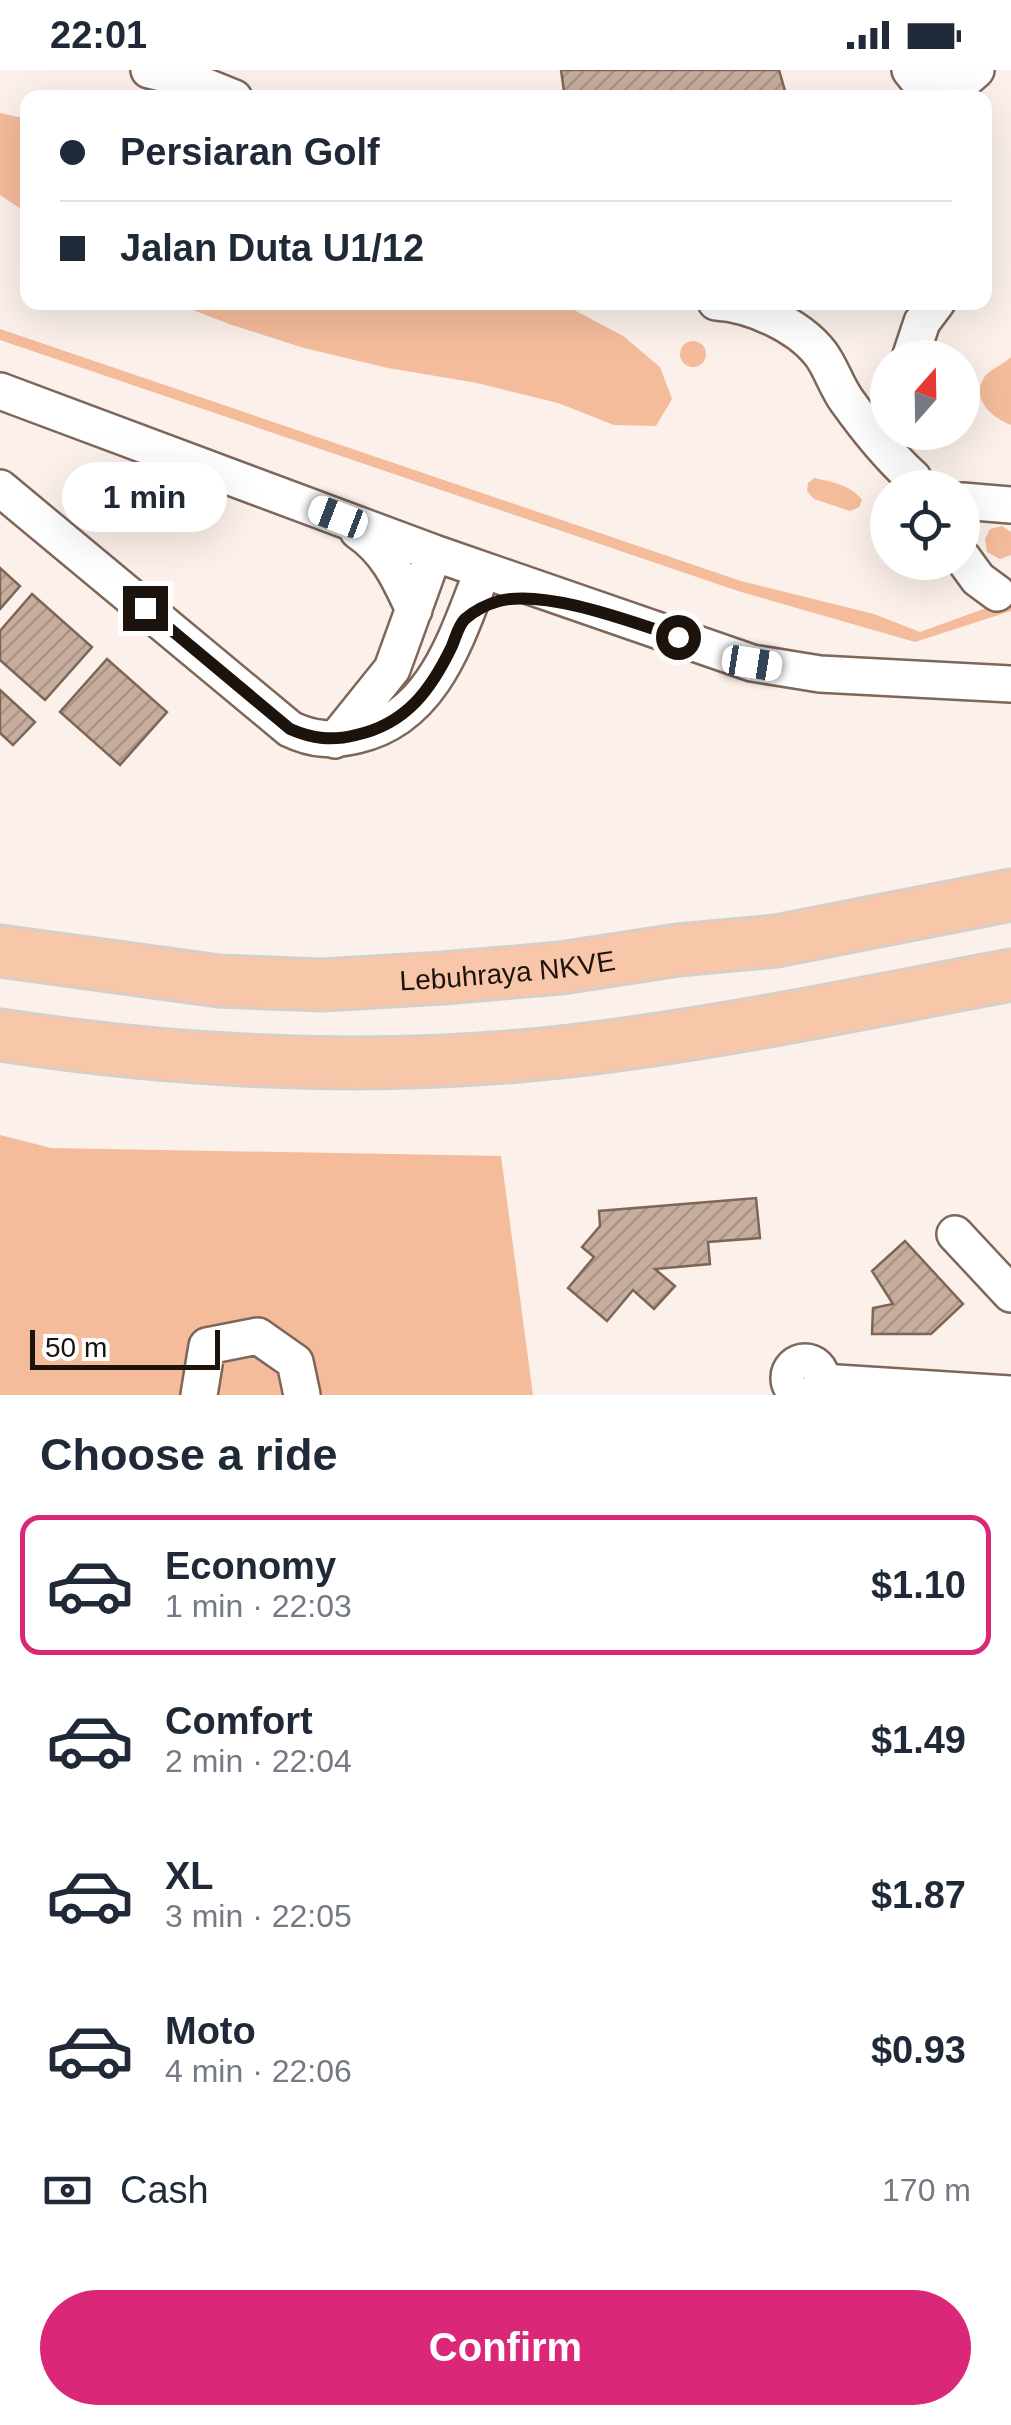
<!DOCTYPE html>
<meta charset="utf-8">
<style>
body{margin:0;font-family:Arial,sans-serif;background:#f6f6f7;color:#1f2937;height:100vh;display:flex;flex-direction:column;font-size:38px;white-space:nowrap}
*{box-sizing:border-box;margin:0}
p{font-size:32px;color:#747a83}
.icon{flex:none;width:55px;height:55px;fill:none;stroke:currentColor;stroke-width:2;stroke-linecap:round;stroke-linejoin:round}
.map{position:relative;height:1325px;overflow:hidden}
.sheet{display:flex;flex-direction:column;background:#fff;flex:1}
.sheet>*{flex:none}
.top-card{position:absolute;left:20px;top:20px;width:972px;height:220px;border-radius:20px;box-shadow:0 10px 40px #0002;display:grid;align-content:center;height:220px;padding:0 40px;background:#fff}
.needle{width:65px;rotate:20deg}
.controls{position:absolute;left:870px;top:270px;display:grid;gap:20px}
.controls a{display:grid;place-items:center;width:110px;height:110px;border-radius:50%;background:#fff;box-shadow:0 10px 40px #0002;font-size:50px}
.scale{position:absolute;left:30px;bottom:25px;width:190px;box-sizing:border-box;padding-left:10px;border:5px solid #1c130d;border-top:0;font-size:28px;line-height:35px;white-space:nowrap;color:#1c130d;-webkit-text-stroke:8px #fff;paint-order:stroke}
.end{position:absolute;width:45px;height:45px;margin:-22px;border:12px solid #1c130d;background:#fff;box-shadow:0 0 0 5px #fff}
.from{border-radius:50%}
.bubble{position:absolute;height:70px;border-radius:35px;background:#fff;box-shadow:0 10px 40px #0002;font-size:32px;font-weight:600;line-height:70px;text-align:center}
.car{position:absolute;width:30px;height:60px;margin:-30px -15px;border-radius:12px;box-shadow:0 0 8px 2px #0007;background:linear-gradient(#fff 24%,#345 0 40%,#fff 0 76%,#345 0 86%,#fff 0)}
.top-card b{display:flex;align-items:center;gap:35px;height:95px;font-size:38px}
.top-card b+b{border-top:2px solid #e0e1e3}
.top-card i{width:25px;height:25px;background:#1f2937}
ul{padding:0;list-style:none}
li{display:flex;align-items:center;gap:30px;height:140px;margin:0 20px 15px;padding:0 20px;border:5px solid transparent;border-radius:20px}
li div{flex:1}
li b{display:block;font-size:38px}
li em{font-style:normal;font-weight:600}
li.on{border-color:#db2777}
li>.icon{width:90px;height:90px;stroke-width:1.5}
h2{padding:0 40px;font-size:45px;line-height:120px}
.pay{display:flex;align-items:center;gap:25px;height:110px;padding:0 40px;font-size:38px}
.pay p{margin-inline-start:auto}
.action{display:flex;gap:20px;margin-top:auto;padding:20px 40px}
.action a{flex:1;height:115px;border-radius:60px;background:#db2777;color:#fff;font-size:40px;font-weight:600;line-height:115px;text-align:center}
.status{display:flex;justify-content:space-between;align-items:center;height:70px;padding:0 50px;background:#fff;direction:ltr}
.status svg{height:28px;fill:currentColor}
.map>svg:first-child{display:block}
</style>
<div class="status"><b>22:01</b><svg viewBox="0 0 49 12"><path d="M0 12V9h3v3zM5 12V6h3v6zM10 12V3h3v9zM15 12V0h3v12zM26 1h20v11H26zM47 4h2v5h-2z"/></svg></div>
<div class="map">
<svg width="1011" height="1325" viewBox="0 0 1011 1325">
<defs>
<pattern id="building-hatch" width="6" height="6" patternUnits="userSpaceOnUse" patternTransform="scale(2.5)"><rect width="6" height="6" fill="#c7ad9e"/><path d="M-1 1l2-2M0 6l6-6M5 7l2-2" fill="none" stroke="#aa9487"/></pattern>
</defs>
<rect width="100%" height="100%" fill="#fbf0ea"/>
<path fill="#f4bc9b" d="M0 43 27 49V143L0 125Z
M175 233H561L623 266 660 297 672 329 656 356 614 355 558 333 477 313 388 298 304 278 229 254Z
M0 259 741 511 874 544 920 562 1011 529V541L915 572 738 521 0 270Z
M680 284a13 13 0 1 1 26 0a13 13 0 1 1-26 0Z
M1011 287V355C993 348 969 329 985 306 991 299 1004 294 1011 287Z
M814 408C832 412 851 415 862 430L859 437 850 441 814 429 807 421 808 413Z
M1002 456 1011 462V485L1000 489 987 482 985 469 990 459Z
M0 1065 51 1078 501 1086 533 1325H0Z"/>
<path fill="url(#building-hatch)" stroke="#7d6658" stroke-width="2.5" d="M561 0H779L787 28H565Z
M0 498 20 516 0 539Z
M32 524 92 577 45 630 0 590V561Z
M107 589 167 642 120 695 60 642Z
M0 620 35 652 13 675 0 663Z
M756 1128 760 1168 708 1172 710 1194 655 1199 675 1216 654 1239 633 1220 607 1251 568 1218 594 1187 582 1177 600 1156 599 1141Z
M905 1171 963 1234 931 1264H872L873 1238 893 1234 872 1201Z"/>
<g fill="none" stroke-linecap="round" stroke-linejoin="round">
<defs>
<path id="minor" d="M149 0 187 9 234 28
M910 0 922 15 968 7 976 0
M716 232C751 234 798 255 820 283 831 297 836 316 847 331 867 359 888 385 913 408
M910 288 922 252 937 232
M0 321 434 483 752 593 820 604 1011 614
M0 418 290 659C313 670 332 671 357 665 435 647 457 565 483 500
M962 431 1011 435
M358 461C387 480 400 510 414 540
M962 487 978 509 997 523
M335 670 392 599 434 483
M955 1164 1011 1224
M789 1308a16 16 0 1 1 32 0a16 16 0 1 1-32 0Z
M821 1312 1011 1324
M199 1325 207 1276 258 1266 295 1292 302 1325"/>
<g id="highway">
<path id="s1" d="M0 881 219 911 322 915 443 908 561 898 678 880 776 871 1011 825"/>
<path d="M0 965C184 993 375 1002 561 982 712 965 862 933 1011 905"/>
</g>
</defs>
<use href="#minor" stroke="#7e6659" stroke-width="40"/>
<use href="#highway" stroke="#d2d0cf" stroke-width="55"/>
<use href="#minor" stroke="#fff" stroke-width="35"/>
<use href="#highway" stroke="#f8c6a9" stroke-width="50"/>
</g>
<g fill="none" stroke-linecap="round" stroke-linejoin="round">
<path stroke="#1c130d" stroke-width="12" d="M145 538 290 659C313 669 332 671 356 665 406 654 431 620 452 576 456 567 458 556 465 549 474 541 488 534 499 531 546 519 632 552 678 567"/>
</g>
<g text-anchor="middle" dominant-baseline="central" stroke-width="8" stroke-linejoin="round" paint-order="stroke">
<g font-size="28" fill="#1c130d" stroke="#fff">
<text stroke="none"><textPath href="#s1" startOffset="510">Lebuhraya NKVE</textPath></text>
</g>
</g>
</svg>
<div class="controls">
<a><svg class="needle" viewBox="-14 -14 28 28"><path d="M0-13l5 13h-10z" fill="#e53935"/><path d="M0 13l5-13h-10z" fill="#747a83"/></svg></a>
<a><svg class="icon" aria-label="locate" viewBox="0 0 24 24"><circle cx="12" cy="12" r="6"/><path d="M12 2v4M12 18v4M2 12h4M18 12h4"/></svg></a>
</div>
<div class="scale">50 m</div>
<i class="end from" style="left:678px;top:567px"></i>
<i class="end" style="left:145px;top:538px"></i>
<div class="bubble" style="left:62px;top:392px;width:165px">1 min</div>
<i class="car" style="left:338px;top:447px;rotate:291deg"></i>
<i class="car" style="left:752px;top:593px;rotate:99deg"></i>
<div class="top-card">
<b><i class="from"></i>Persiaran Golf</b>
<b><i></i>Jalan Duta U1/12</b>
</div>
</div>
<section class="sheet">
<h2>Choose a ride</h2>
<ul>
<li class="on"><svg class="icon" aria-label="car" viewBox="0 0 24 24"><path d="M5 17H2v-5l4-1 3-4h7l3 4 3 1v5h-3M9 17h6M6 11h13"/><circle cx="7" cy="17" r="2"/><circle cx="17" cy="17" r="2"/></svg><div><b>Economy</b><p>1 min · 22:03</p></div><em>$1.10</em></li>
<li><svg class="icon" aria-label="car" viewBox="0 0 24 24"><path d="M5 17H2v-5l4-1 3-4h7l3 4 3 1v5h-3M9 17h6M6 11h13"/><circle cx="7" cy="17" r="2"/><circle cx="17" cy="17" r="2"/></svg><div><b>Comfort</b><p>2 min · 22:04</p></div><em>$1.49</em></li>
<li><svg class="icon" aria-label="car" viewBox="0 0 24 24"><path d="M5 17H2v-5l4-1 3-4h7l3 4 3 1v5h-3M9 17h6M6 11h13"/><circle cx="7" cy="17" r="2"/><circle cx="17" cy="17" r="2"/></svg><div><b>XL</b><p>3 min · 22:05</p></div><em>$1.87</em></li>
<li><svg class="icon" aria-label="car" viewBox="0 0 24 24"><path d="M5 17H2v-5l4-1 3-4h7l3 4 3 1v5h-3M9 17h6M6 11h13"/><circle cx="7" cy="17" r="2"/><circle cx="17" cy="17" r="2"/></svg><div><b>Moto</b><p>4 min · 22:06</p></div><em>$0.93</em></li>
</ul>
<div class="pay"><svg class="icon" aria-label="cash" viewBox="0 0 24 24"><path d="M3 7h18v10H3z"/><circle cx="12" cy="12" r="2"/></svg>Cash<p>170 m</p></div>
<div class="action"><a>Confirm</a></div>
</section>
